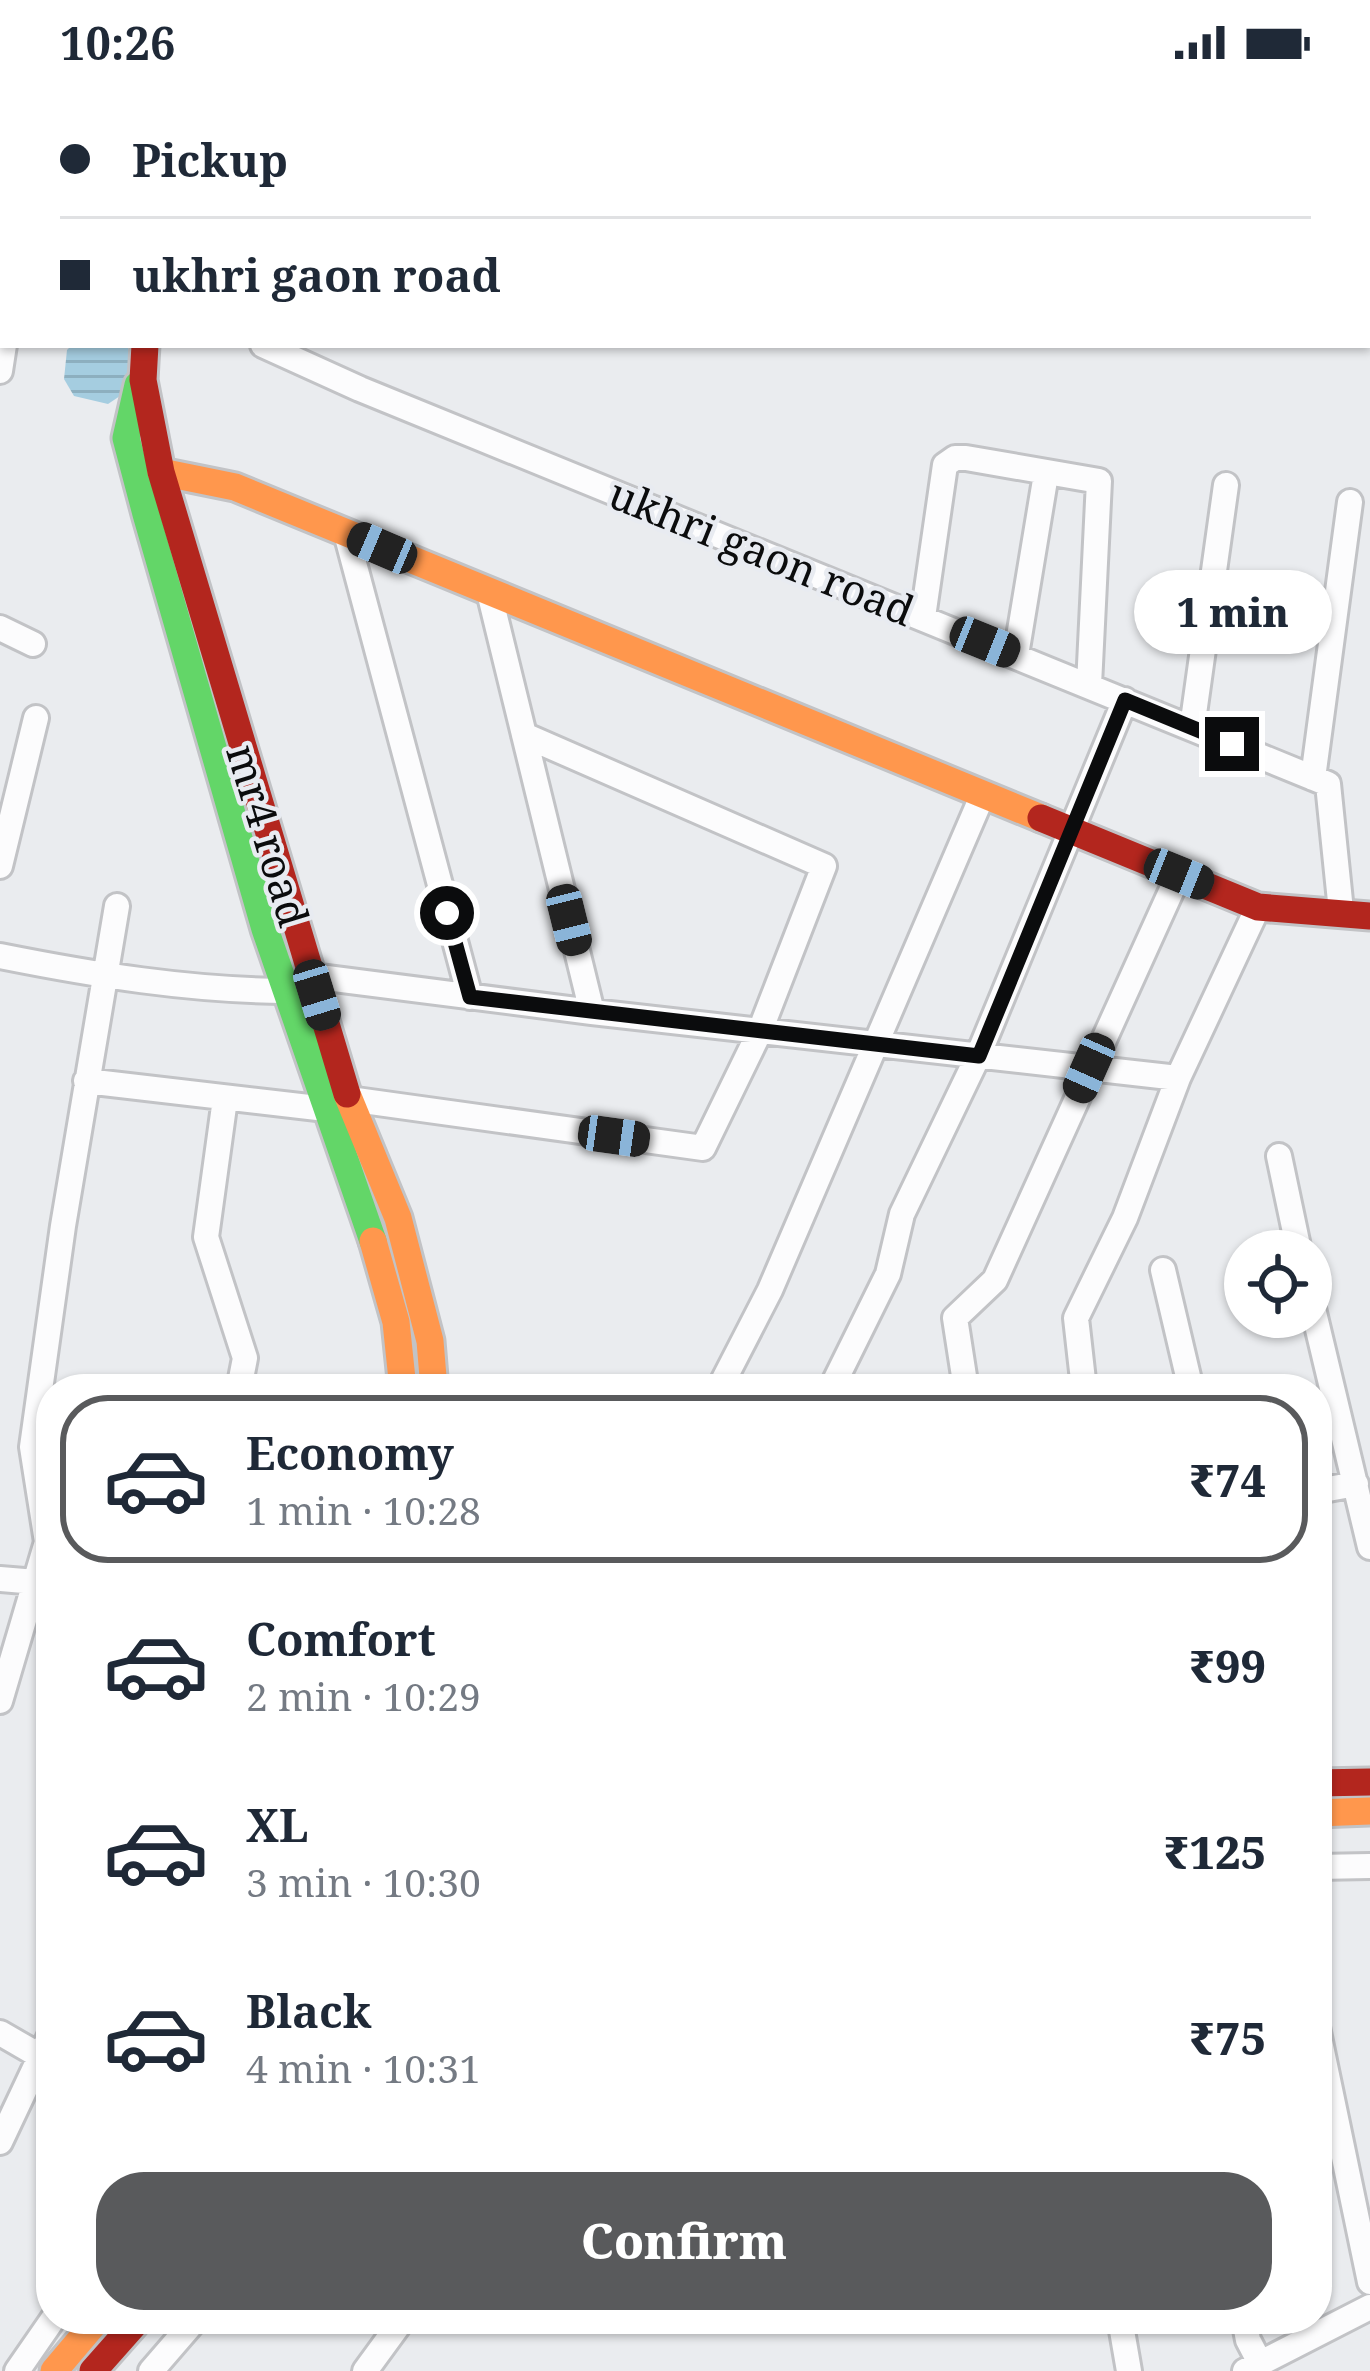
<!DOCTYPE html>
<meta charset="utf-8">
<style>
body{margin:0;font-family:"Noto Serif",serif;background:#f2f2f3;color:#1f2937;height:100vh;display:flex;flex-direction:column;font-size:45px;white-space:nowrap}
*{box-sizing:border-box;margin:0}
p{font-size:39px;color:#747a83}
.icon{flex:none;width:66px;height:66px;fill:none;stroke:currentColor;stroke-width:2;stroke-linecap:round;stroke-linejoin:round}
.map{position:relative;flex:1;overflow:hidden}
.panel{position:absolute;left:36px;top:1290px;width:1296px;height:960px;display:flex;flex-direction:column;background:#fff;border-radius:48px;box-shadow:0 3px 9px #0004}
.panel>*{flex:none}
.banner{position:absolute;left:0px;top:0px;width:1371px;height:264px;box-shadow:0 3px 9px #0004;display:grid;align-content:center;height:264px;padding:0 60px;background:#fff}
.buttons{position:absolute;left:1224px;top:1146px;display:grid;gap:24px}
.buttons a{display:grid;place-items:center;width:108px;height:108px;border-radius:50%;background:#fff;box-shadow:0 3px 9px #0004;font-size:60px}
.end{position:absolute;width:54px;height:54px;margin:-27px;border:15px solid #0b0c0d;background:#fff;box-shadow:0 0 0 6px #fff}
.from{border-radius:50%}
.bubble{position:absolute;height:84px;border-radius:42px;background:#fff;box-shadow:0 3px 9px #0004;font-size:39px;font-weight:800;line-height:84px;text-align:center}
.car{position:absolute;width:36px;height:72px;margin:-36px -18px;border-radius:15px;box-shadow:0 0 9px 3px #0007;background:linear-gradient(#222 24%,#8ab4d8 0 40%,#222 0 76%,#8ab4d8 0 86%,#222 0)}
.banner b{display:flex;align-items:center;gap:42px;height:114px;font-size:45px}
.banner b+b{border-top:3px solid #e0e1e3}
.banner i{width:30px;height:30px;background:#1f2937}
ul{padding:21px 0 0;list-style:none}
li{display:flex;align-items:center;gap:36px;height:168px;margin:0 24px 18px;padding:0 36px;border:6px solid transparent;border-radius:48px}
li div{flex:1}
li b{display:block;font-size:45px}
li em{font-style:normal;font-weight:800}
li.active{border-color:#595a5c}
li>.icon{width:108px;height:108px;stroke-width:1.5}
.action{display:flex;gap:24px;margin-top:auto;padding:24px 60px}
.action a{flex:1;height:138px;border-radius:48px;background:#595a5c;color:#fff;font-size:48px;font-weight:800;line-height:138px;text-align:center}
.status{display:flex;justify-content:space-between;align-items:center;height:84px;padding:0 60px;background:#fff;direction:ltr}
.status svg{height:33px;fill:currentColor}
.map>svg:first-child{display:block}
</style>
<div class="status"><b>10:26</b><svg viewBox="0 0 49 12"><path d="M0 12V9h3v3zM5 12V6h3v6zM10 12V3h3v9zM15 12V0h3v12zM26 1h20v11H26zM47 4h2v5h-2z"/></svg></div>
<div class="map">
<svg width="1370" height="2287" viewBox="0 0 1370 2287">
<defs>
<pattern id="water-rules" width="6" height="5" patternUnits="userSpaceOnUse" patternTransform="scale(3)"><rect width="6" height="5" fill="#a5cde0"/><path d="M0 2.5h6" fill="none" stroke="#8dafbf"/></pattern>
</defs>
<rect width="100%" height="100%" fill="#eaecef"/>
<path fill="url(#water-rules)" d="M72 261H127L133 277 120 312 108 320 74 312 64 295 67 266Z"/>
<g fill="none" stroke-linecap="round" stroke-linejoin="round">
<defs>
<path id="street" d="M797 0 798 3
M495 3 497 0
M0 210H3
M263 261 360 305 1328 700 1341 827
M0 287 4 261
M346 449 470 913
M489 508 592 928
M923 533 945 381 955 374H966L1099 397 1089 601
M0 544 33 560
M1016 571 1046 390
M1192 644 1226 401
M1313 694 1350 418
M0 782 36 634
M0 872C95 891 188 906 286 907
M311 892 592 928 1178 994
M86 997 326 1025
M225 1015 206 1153 245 1274 239 1305
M349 1015 703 1064 760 947 824 782 524 651
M1279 1072 1299 1167
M1163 1186 1191 1305
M1311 1216 1370 1463
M719 1305 770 1206 983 710
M831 1305 888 1190 902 1130 978 972 1125 616
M966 1305 955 1234 995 1196 1179 790
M1084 1305 1076 1234 1125 1134 1178 994 1258 823
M1317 1407 1356 1400
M0 1495 36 1498
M0 1617 47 1458 32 1363 63 1142 117 822
M1317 1783 1370 1782
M1317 1943 1370 2198
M0 1949 40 1972
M0 2058 51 1950
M1120 2235 1129 2287
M1244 2235 1248 2256 1260 2279
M17 2287 53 2235
M151 2287 196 2235
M365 2287 403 2235
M1245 2287 1370 2223"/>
<path id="fast" d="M195 3 197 0
M138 301 126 354 146 430 265 845 373 1157"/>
<path id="slow" d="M229 3 231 0
M0 49H3
M161 388 235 403 1041 734
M347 1010 398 1134 430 1257 434 1305
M373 1157 396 1238 403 1305
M1317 1729 1370 1727
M54 2287 98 2235"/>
<path id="jam" d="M0 17H3
M145 261 143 296 161 388 347 1010
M1041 734 1258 823 1370 832
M1317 1699 1370 1698
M93 2287 139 2235"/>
</defs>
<use href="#street" stroke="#c2c3c6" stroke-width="30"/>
<use href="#fast" stroke="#c2c3c6" stroke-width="33"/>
<use href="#slow" stroke="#c2c3c6" stroke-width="33"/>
<use href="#jam" stroke="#c2c3c6" stroke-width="33"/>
<use href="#street" stroke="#fcfcfd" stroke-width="24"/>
<use href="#fast" stroke="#63d668" stroke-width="27"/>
<use href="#slow" stroke="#ff974d" stroke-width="27"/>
<use href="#jam" stroke="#b3261e" stroke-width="27"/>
</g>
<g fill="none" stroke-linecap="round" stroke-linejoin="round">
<path stroke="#0b0c0d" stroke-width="15" d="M447 829 470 913 979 972 1125 616 1232 660"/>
</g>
<g text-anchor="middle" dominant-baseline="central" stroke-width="9" stroke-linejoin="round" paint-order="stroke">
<g font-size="42" fill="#0b0c0d" stroke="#e8ebf1">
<text transform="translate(762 467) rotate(22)">ukhri gaon road</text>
<text transform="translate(269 751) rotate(73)">mr4 road</text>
</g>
</g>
</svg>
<div class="buttons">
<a><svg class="icon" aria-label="locate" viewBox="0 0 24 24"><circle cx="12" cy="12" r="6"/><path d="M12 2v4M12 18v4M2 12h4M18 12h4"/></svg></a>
</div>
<i class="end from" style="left:447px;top:829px"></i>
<i class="end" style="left:1232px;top:660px"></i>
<div class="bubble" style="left:1134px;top:486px;width:198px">1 min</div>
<i class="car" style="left:382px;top:464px;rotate:293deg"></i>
<i class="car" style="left:985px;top:558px;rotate:112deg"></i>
<i class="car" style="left:1179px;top:790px;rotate:112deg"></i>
<i class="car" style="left:569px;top:836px;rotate:166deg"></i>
<i class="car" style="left:317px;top:911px;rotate:163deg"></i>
<i class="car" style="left:1089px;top:984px;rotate:204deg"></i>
<i class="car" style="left:614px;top:1052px;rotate:98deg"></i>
<div class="banner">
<b><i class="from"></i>Pickup</b>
<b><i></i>ukhri gaon road</b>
</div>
<section class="panel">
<ul>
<li class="active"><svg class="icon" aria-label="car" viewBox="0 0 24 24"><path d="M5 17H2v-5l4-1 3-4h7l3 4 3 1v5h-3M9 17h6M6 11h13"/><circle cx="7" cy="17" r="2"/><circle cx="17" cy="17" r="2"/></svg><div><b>Economy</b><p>1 min · 10:28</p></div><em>₹74</em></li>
<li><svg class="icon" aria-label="car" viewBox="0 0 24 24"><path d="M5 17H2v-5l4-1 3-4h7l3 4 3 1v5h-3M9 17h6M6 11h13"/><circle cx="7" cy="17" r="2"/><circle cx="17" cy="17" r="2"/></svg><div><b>Comfort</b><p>2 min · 10:29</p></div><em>₹99</em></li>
<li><svg class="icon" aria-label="car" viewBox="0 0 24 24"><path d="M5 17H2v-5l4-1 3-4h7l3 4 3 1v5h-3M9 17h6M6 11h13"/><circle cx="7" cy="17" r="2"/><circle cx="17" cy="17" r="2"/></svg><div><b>XL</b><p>3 min · 10:30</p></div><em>₹125</em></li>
<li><svg class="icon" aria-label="car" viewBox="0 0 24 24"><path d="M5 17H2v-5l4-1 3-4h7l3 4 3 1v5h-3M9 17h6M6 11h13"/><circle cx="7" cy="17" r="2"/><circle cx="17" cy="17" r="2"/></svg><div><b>Black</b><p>4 min · 10:31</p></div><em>₹75</em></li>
</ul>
<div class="action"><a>Confirm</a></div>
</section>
</div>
